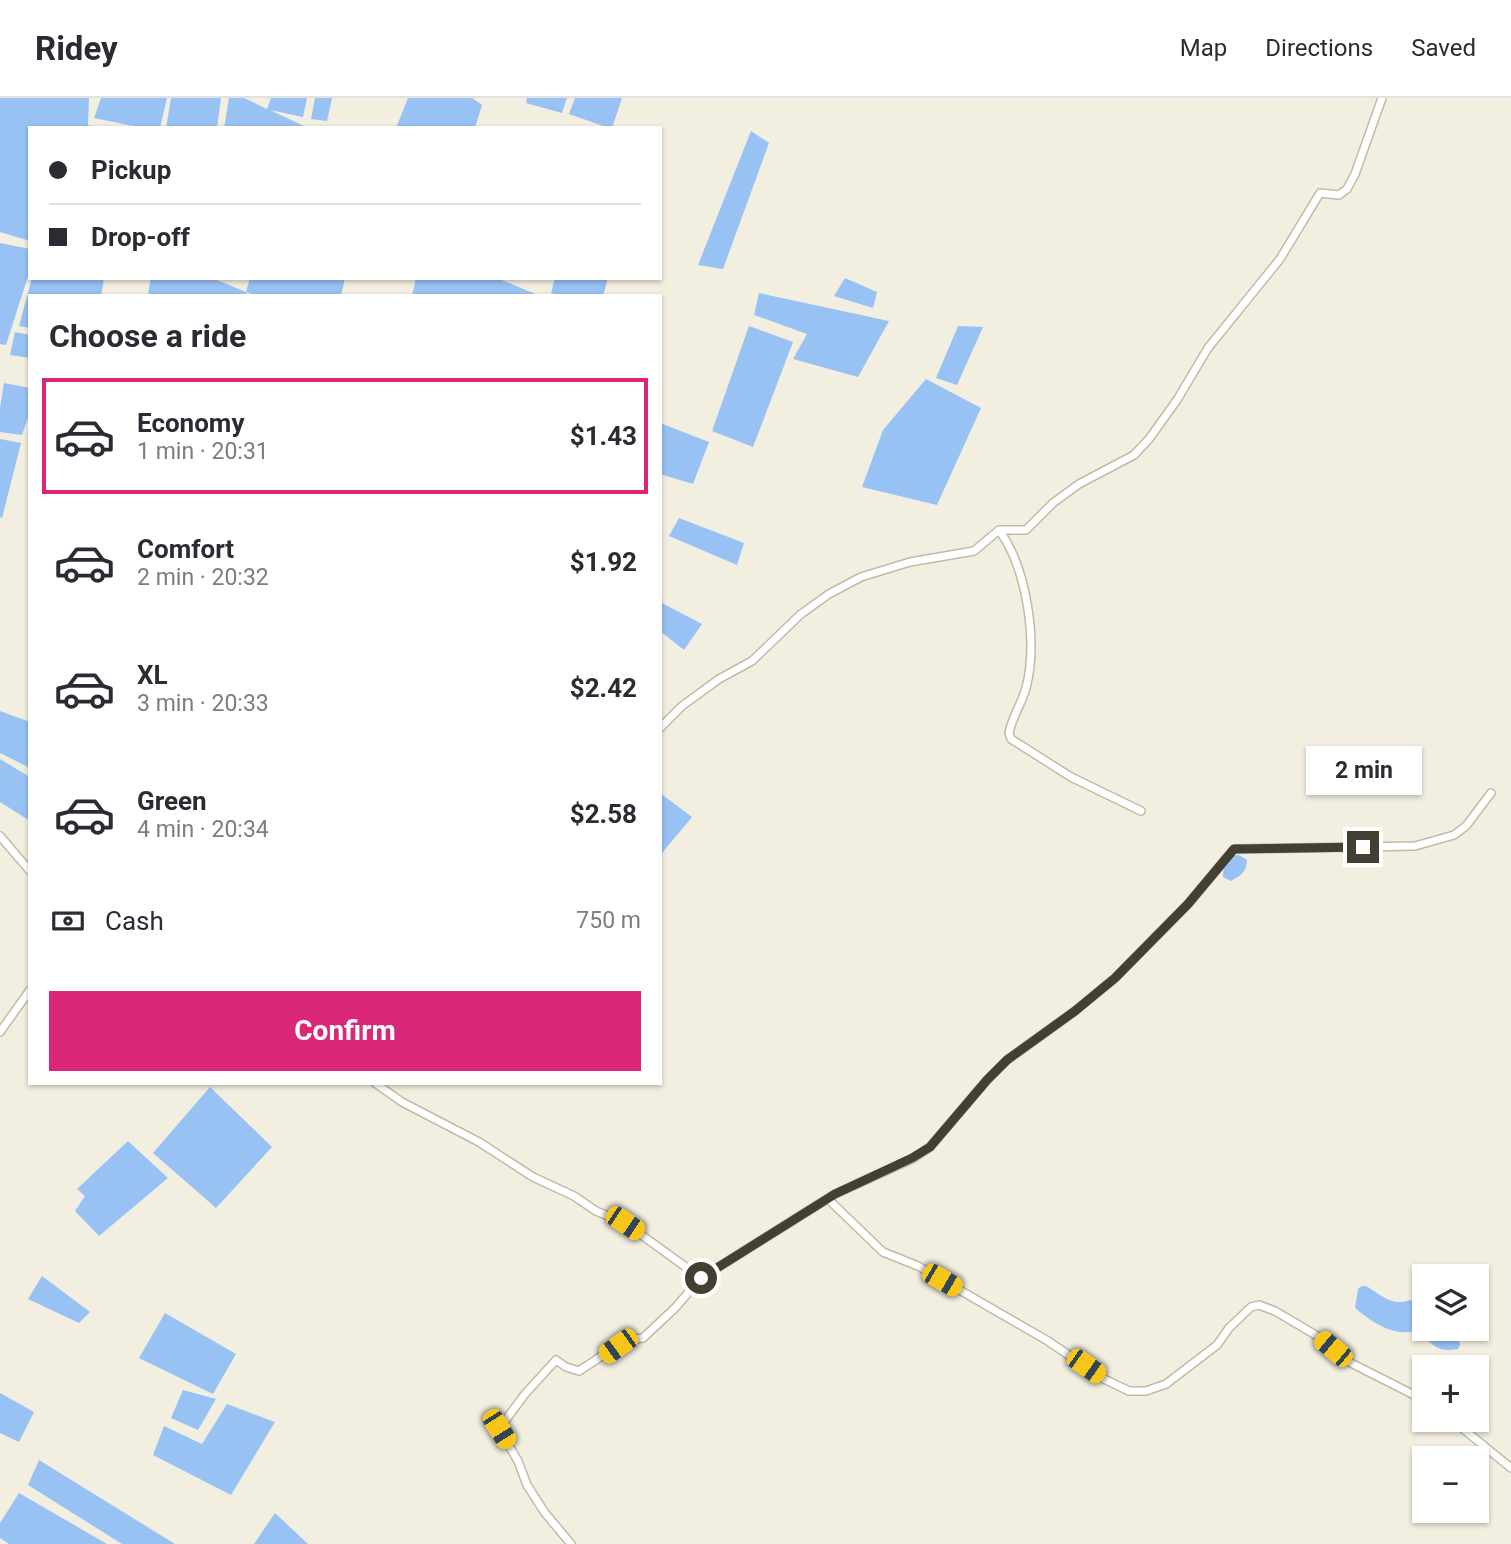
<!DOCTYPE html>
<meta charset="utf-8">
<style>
body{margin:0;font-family:Roboto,sans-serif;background:#f7f7f7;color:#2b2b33;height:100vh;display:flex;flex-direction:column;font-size:26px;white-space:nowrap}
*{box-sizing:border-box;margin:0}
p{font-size:23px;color:#7c7c81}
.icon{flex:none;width:38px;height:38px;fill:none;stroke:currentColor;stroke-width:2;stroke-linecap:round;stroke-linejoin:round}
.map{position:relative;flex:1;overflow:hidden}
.drawer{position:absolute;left:28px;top:196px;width:634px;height:791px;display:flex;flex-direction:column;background:#fff;border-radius:0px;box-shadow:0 2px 5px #0004}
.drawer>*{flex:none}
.hud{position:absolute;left:28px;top:28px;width:634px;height:154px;border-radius:0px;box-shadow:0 2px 5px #0004;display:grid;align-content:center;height:154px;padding:0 21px;background:#fff}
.controls{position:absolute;left:1412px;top:1166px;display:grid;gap:14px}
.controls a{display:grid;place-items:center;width:77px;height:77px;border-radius:0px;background:#fff;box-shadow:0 2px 5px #0004;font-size:35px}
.end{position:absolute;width:32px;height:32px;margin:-16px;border:9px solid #433f32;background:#fff;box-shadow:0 0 0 4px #fff}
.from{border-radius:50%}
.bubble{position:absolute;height:49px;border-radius:0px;background:#fff;box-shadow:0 2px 5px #0004;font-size:23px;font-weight:700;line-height:49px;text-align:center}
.car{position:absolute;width:21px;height:42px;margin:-21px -10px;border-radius:9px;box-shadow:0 0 5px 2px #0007;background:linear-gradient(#f5c518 24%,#345 0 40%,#f5c518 0 76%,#345 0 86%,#f5c518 0)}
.hud b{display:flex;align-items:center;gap:24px;height:66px;font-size:26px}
.hud b+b{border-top:2px solid #e1e1e2}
.hud i{width:18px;height:18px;background:#2b2b33}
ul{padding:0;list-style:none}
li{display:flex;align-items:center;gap:21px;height:116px;margin:0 14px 10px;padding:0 7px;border:4px solid transparent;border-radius:0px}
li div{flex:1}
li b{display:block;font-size:26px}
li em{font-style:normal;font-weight:700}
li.selected{border-color:#db2777}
li>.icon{width:63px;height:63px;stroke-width:1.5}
h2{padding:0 21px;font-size:32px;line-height:84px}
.pay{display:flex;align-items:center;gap:18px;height:77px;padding:0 21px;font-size:26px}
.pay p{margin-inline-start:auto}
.action{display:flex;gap:14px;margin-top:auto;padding:14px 21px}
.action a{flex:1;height:80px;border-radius:0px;background:#db2777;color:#fff;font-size:28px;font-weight:700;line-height:80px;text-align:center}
header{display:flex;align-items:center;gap:42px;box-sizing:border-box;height:98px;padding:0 35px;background:#fff;border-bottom:2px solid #e1e1e2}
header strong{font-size:33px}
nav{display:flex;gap:38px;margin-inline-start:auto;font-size:24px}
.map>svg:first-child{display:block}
</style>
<header>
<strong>Ridey</strong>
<nav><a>Map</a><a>Directions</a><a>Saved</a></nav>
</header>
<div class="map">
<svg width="1511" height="1446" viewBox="0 0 1511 1446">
<rect width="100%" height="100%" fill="#f2efe1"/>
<path fill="#98c1f4" d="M0 0H89L88 27 97 30H30V143L0 134Z
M101 0H167L160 30H143L94 20Z
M171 0H221L217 30H166Z
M229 0H244L267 11 271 0H307L303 19 270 12 306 29 224 30Z
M315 0H332L327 23 311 21Z
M408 0H472L482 7 475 30H396Z
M527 0H567L562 15 526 5Z
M575 0H622L612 30H609L569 16Z
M751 33 769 45 723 171 698 167Z
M0 145 30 151V172L6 247 0 246Z
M32 180H104L101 198H30V230L19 228Z
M151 180H212L246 194 250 180H345L341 198H256L247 194 245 198H157L148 195Z
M416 180H497L540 198H412Z
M555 180H608L603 198H564L551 195Z
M845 180 877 194 873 210 834 198Z
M759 195 889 223 858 279 793 261 807 236 754 217Z
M749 228 793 244 753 349 712 333Z
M958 228 983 229 957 287 936 280Z
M15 234 30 237V260L10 257Z
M926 281 981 310 937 407 862 389 883 332Z
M4 285 30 290V314L22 337 0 334V310Z
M660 325 709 344 693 386 660 376Z
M0 341 21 345 2 420 0 419Z
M679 420 744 445 737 467 669 438Z
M660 504 702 526 684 552 660 533Z
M0 613 30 624V670L0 655Z
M0 661 30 679V723L0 704Z
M660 695 692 719 662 755 660 753Z
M1239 757 1247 762C1247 774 1241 777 1231 783L1223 779C1223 768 1227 758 1239 757Z
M210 989 272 1049 216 1110 153 1055Z
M128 1043 168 1080 99 1138 75 1113 85 1098 77 1091Z
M42 1178 90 1214 79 1225 28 1201Z
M1362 1188H1366C1375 1193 1386 1203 1397 1204 1407 1205 1414 1198 1424 1203V1230H1455L1460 1247 1458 1251C1441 1255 1431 1248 1421 1234 1414 1233 1406 1235 1399 1234 1382 1231 1367 1220 1355 1210L1358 1191Z
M165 1215 236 1256 213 1296 139 1260Z
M183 1292 216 1301 198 1332 171 1320Z
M0 1295 34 1314 19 1344 0 1335Z
M227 1306 275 1324 231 1397 153 1357 164 1328 202 1346Z
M39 1362 175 1446H122L28 1387Z
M19 1395 107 1446H108H9L0 1440V1425Z
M275 1415 308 1446H254Z"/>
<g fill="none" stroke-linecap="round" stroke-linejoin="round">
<defs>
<path id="street" d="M999 432C1027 470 1038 544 1026 590 1022 605 1012 619 1009 635L1011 641 1071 679 1141 713
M660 630 682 608 719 581 752 563 801 516 829 496 861 479 910 464 974 453 999 432H1026L1053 405 1079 386 1134 357 1149 341 1177 302 1208 250 1280 161 1320 95 1339 97 1347 91 1355 76 1382 0
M0 738 30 773
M0 934 30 892
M375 985 402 1004 479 1044 533 1079 574 1098 596 1113 625 1125 701 1180
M828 1101 883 1154 918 1168 1048 1243 1104 1281 1129 1293H1146L1166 1286 1217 1247 1229 1230 1251 1209 1259 1207 1275 1213 1319 1239 1347 1263 1424 1302
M1451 1321 1511 1370
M571 1446 545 1415 527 1387 518 1363 499 1331 525 1296 556 1262 566 1269 579 1273 626 1242 643 1240 675 1210 701 1180 835 1096 912 1061 930 1049 987 982 1007 962 1075 913 1115 880 1188 806 1234 751 1415 748 1454 737 1466 728 1491 695"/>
</defs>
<use href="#street" stroke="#c0bba6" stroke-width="10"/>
<use href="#street" stroke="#fff" stroke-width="7"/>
</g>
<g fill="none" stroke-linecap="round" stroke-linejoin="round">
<path stroke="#433f32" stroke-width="9" d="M701 1180 835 1096 912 1060 930 1049 987 982 1007 962 1075 913 1115 880 1188 806 1234 751 1363 749"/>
</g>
</svg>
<div class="controls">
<a><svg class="icon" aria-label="layers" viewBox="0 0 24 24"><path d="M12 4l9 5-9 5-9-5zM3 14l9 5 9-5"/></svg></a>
<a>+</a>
<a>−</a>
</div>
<i class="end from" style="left:701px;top:1180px"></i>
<i class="end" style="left:1363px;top:749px"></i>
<div class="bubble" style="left:1306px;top:648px;width:116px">2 min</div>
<i class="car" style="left:625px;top:1125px;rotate:124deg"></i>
<i class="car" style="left:942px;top:1182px;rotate:120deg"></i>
<i class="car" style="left:618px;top:1248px;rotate:234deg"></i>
<i class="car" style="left:1333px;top:1251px;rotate:310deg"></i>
<i class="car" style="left:1086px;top:1268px;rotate:125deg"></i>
<i class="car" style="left:499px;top:1331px;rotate:148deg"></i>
<div class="hud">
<b><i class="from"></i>Pickup</b>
<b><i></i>Drop-off</b>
</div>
<section class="drawer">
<h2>Choose a ride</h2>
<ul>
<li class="selected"><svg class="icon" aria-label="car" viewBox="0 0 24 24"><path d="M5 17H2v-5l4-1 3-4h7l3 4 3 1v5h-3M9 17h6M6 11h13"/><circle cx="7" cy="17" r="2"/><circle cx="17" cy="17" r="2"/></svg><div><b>Economy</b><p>1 min · 20:31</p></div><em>$1.43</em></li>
<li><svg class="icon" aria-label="car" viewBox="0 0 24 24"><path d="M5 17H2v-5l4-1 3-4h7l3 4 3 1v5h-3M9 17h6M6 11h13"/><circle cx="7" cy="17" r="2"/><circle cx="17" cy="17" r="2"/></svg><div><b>Comfort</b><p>2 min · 20:32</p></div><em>$1.92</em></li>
<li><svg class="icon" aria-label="car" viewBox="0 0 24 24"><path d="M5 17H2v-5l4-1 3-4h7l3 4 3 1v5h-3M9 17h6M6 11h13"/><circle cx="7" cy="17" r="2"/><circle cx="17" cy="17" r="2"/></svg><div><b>XL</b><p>3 min · 20:33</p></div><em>$2.42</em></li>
<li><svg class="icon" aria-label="car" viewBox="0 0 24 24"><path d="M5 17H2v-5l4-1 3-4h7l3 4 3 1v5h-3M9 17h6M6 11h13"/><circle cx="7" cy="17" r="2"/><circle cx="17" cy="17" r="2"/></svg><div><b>Green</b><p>4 min · 20:34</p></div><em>$2.58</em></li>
</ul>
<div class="pay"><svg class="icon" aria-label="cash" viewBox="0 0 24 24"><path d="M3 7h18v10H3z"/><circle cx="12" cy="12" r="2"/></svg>Cash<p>750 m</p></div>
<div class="action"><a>Confirm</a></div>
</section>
</div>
